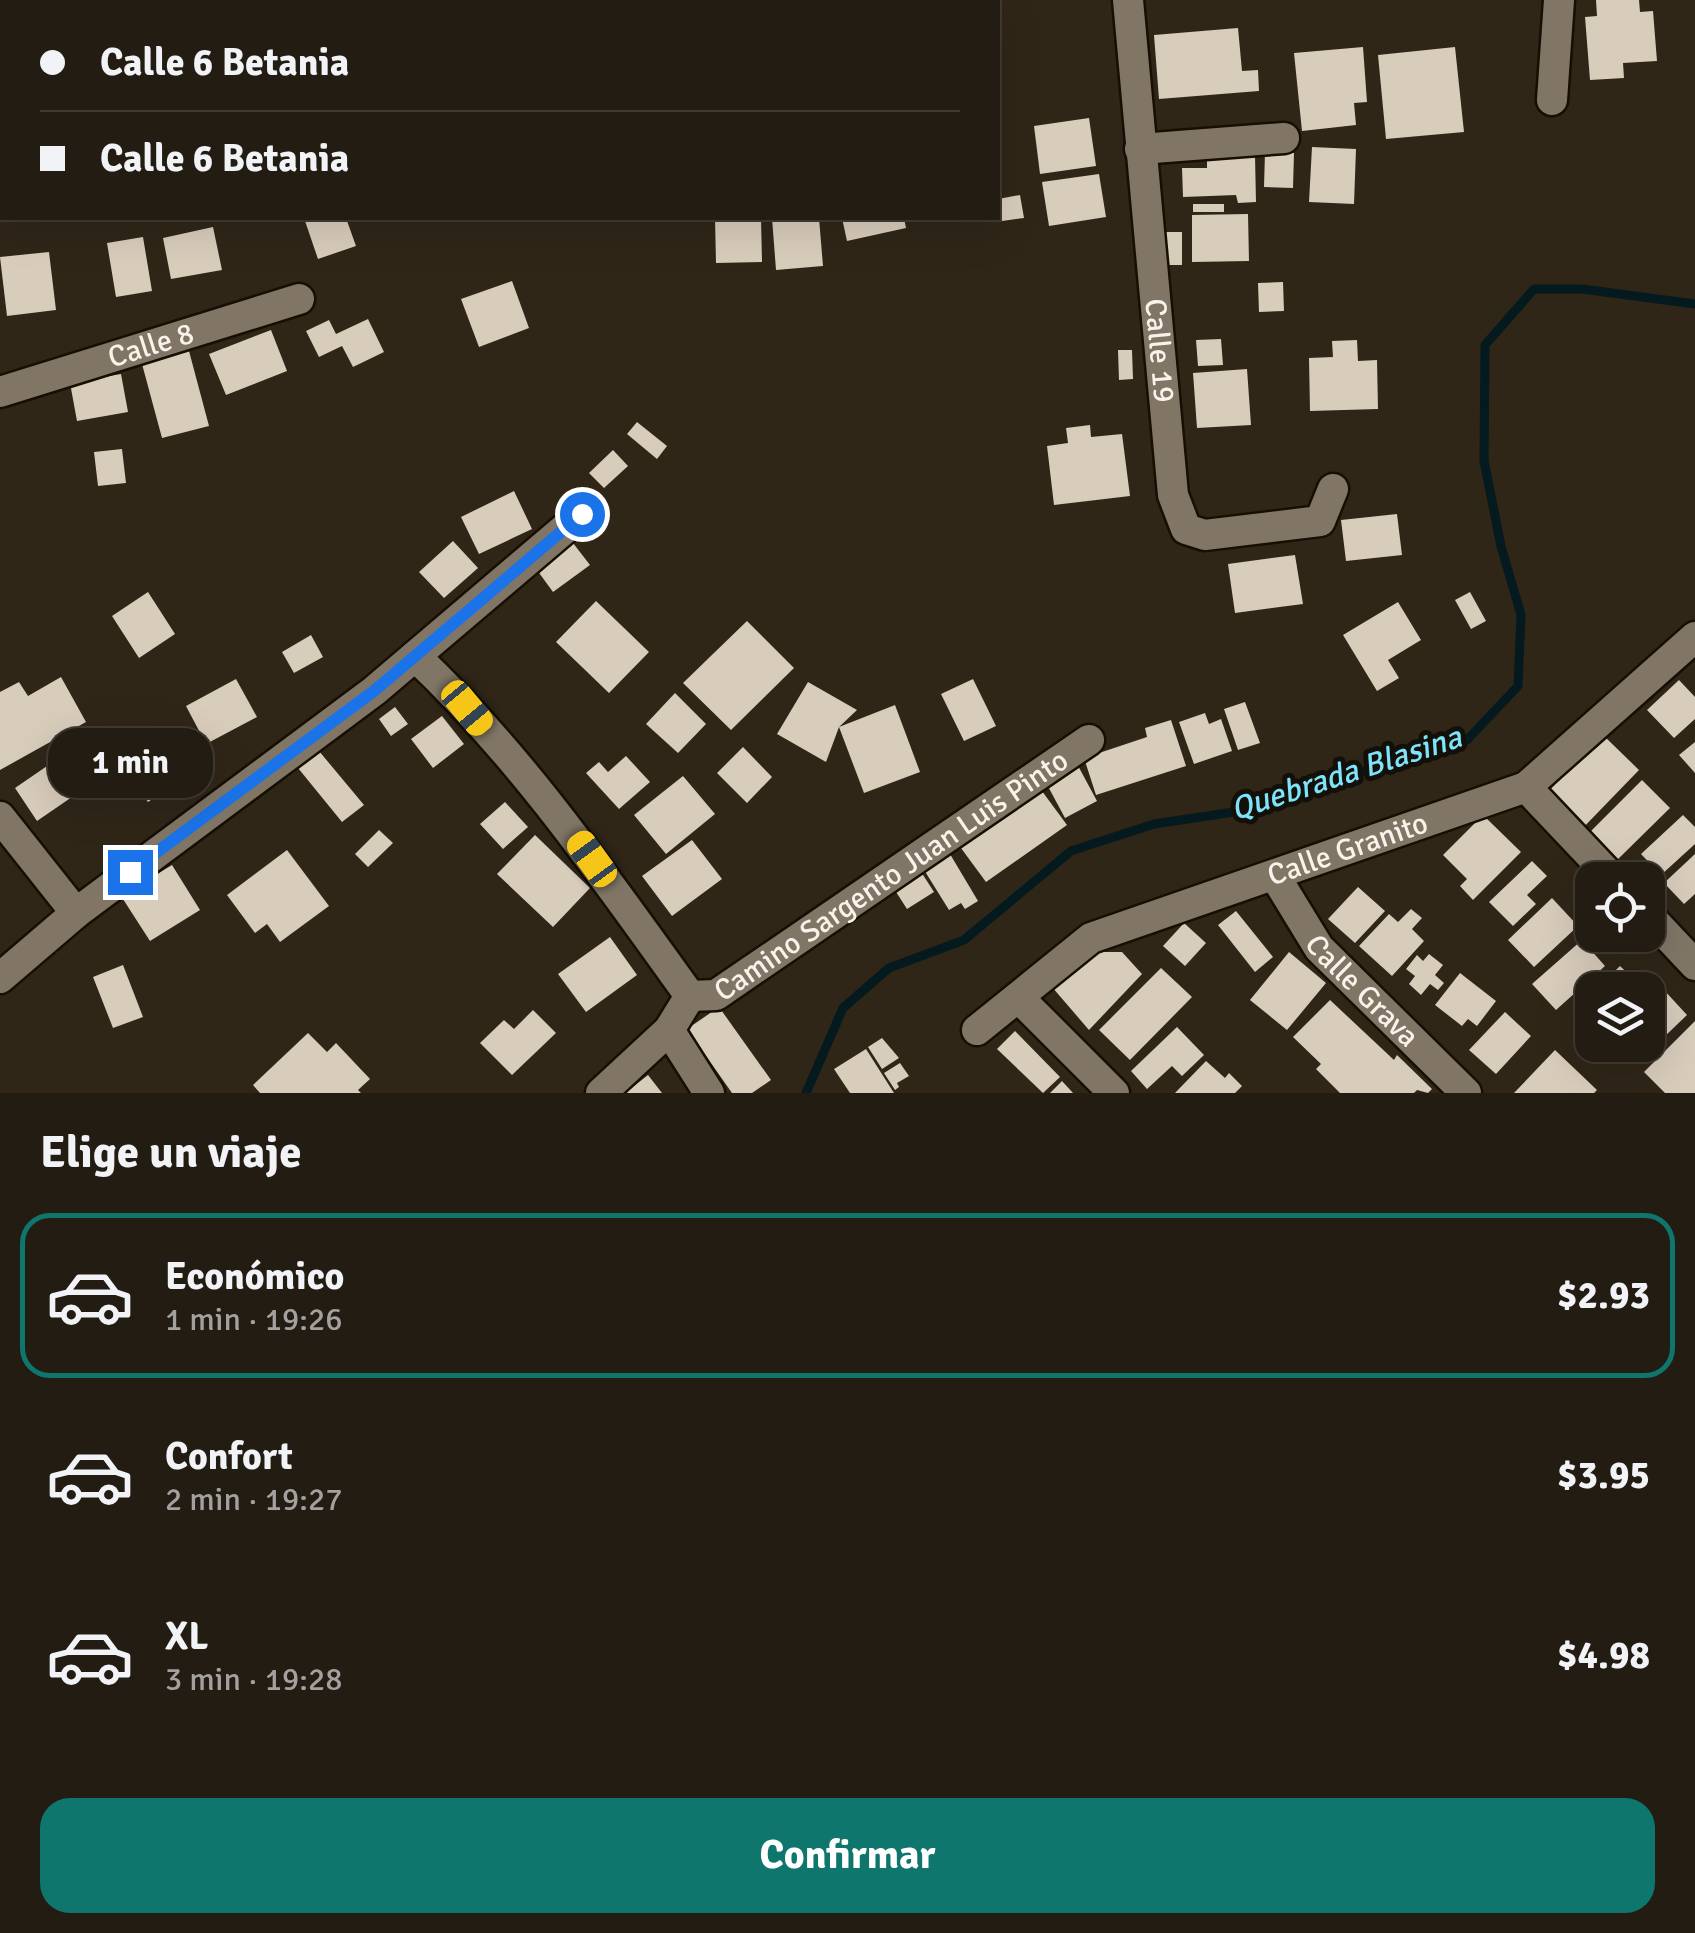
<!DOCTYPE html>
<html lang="es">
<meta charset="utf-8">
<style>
body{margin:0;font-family:Signika,sans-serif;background:#2b251b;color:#f1f3f6;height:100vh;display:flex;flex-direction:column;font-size:38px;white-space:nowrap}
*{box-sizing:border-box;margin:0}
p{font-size:32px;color:#a3a19f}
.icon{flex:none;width:55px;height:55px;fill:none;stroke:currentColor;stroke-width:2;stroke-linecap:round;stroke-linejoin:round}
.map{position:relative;height:1093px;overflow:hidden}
.side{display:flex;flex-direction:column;background:#231c12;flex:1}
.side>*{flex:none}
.banner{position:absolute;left:0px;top:0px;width:1000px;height:220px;box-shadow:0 10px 40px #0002,0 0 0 2px #403a32;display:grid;align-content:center;height:220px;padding:0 40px;background:#231c12}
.controls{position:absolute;left:1575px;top:862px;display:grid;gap:20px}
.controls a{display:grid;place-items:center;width:90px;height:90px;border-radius:20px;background:#231c12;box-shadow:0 10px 40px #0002,0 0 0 2px #403a32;font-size:50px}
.end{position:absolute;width:45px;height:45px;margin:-22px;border:12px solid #1a73e8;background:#fff;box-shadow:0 0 0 5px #fff}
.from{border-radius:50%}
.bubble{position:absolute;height:70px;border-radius:30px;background:#231c12;box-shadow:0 10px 40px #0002,0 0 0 2px #403a32;font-size:32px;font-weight:800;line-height:70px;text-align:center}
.car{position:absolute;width:30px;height:60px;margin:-30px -15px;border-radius:12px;box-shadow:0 0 8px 2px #0007;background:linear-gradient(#f5c518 24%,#345 0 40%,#f5c518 0 76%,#345 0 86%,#f5c518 0)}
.banner b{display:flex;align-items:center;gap:35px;height:95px;font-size:38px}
.banner b+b{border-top:2px solid #403a32}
.banner i{width:25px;height:25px;background:#f1f3f6}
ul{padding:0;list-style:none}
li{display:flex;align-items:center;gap:30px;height:165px;margin:0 20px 15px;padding:0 20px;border:5px solid transparent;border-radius:30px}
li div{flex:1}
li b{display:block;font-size:38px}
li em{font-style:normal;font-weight:800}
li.active{border-color:#0f766e}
li>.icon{width:90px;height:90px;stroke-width:1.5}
h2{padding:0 40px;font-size:45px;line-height:120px}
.action{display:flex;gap:20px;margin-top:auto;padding:20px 40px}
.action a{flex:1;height:115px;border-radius:30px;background:#0f766e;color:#fff;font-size:40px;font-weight:800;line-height:115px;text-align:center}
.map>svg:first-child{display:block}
</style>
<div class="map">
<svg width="1695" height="1093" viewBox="0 0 1695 1093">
<rect width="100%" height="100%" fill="#2f2618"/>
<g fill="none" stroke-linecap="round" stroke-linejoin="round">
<path stroke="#051a1f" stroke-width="9" d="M806 1093 843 1008 889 968 964 940 1071 851 1154 824 1247 810 1322 784 1467 740 1518 686 1521 615 1501 546 1484 461 1485 345 1534 289H1582L1695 304"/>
</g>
<path fill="#d8ccbb" d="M1596 0H1639L1640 12 1653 11 1657 61 1623 63 1624 78 1590 80 1585 17 1597 16Z
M1238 28 1242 71 1258 70 1259 91 1159 99 1154 35Z
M1363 47 1367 102 1354 103 1356 125 1302 131 1294 53Z
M1455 47 1464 132 1386 139 1378 55Z
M1089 118 1096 166 1040 174 1034 126Z
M1312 147 1356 149 1354 204 1309 202Z
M1265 152 1294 153 1293 188 1264 187Z
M1255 156 1256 202 1238 203 1236 195 1183 197 1182 168H1207V157Z
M1099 174 1106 217 1049 226 1042 182Z
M1020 195 1024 218 995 222 998 199Z
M1193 204H1224V212H1193Z
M1248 214 1249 261 1192 262V215Z
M304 218H346L356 246 318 259Z
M715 218H761L762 262 716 263Z
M772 218H819L823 266 776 270Z
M842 218H904L906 228 847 241Z
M213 227 222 270 171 279 163 238Z
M1165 232H1182V265H1165Z
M143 237 152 291 116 297 107 243Z
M49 252 56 310 7 316 0 257Z
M512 281 529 328 479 347 461 299Z
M1283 282 1284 311 1259 312 1258 283Z
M368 319 384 352 353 367 342 346 319 357 306 331 329 320 336 334Z
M271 330 287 371 226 395 209 354Z
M1221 339 1223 365 1198 366 1196 340Z
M1357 340 1358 361 1377 360 1378 409 1310 411 1309 358 1333 357 1332 341Z
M1118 350H1132L1133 379 1119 380Z
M189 351 209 426 162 438 142 364Z
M1247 369 1251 425 1197 428 1193 373Z
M121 374 128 412 77 421 70 383Z
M637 422 667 446 657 459 627 434Z
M1090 425 1091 437 1122 434 1130 496 1054 505 1047 446 1068 443 1066 428Z
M122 449 126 483 98 486 94 452Z
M613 450 628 466 604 488 589 473Z
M514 491 532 529 479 554 461 517Z
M1397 514 1402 555 1346 561 1341 520Z
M453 541 478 568 444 598 419 572Z
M573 543 590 565 553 592 537 570Z
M1295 555 1303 604 1235 613 1228 564Z
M148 592 175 634 139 658 112 616Z
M1470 592 1486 621 1471 629 1455 600Z
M596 601 649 652 609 693 556 642Z
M1398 602 1421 640 1388 660 1399 678 1377 691 1343 635Z
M747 621 794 668 731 730 683 683Z
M311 635 323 657 294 673 282 652Z
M61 677 86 722 0 770V692L19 682 28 696Z
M236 679 257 717 206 744 186 706Z
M973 679 996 726 964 741 941 694Z
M1679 680 1695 697V719L1674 738 1647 710Z
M808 682 857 710 839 727 895 705 920 772 864 793 839 727 826 762 777 734Z
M675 693 706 724 678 753 646 724Z
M1245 702 1260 743 1238 750 1224 709Z
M395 707 408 724 391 736 379 719Z
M1205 713 1209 724 1221 719 1232 751 1194 764 1179 722Z
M442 716 464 744 433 768 411 739Z
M1171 720 1186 766 1096 795 1084 758 1147 737 1145 728Z
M146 727 181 780 148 802 137 786 128 792 118 778 128 771 113 749Z
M1603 735 1639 770 1577 834 1541 799Z
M1695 742V773L1679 755Z
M743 747 772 777 747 803 717 773Z
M319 751 364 805 342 822 298 768Z
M626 756 650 782 619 809 586 773 599 762 608 772Z
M1076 762 1097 801 1065 818 1044 779Z
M50 764 72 797 37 821 15 788Z
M683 776 715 814 666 854 634 815Z
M1642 780 1670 808 1611 866 1583 839Z
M1039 787 1067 825 986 882 958 844Z
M505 802 528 827 503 849 480 824Z
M1483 815 1521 852 1473 900 1460 886 1467 879 1443 855Z
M1683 815 1695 827V844L1661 875 1641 854Z
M379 830 393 843 368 867 355 854Z
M535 835 590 888 553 927 497 874Z
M692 840 722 879 672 916 642 876Z
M947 849 978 901 965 909 961 903 949 910 921 865Z
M287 850 329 906 280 942 267 924 255 933 227 895Z
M1695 854V894L1684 904 1664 883Z
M1532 861 1547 876 1527 895 1536 904 1513 926 1489 902Z
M916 864 934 892 907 909 889 881Z
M172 865 200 910 150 941 121 896Z
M1358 887 1385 911 1355 943 1328 919Z
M1552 898 1578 926 1534 967 1508 940Z
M1411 909 1422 918 1412 929 1424 941 1392 976 1359 946 1389 914 1398 922Z
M1236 911 1273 957 1255 972 1218 925Z
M1184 923 1206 943 1185 966 1163 946Z
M610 937 637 975 586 1012 558 974Z
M1582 940 1605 966 1556 1010 1532 984Z
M1087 952H1122L1142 974 1089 1030 1052 987Z
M1289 952 1326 983 1287 1030 1250 1000Z
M1429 954 1443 965 1435 975 1444 983 1438 990 1430 984 1421 995 1409 984 1415 976 1406 969 1417 955 1423 961Z
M123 965 143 1017 113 1028 93 977Z
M1620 966 1642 987 1639 990H1596Z
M1161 968 1192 997 1130 1060 1099 1030Z
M1460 973 1496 1001 1477 1026 1468 1019 1462 1026 1435 1005Z
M1664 990 1687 1015 1638 1062 1621 1045H1648V1006Z
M1330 1000 1394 1060 1397 1055 1432 1089 1428 1093 1417 1090 1414 1093H1340L1316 1069 1321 1064 1293 1037Z
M719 1007 771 1080 752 1093H732L687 1029Z
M533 1010 556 1033 512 1075 480 1043 504 1020 514 1029Z
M1505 1012 1531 1036 1496 1074 1469 1050Z
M1695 1021V1093H1665L1644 1072Z
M1177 1027 1204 1055 1182 1076 1172 1066 1147 1089 1131 1071Z
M1015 1031 1060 1077 1043 1093 997 1049Z
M308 1033 327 1052 336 1043 370 1079 358 1090 361 1093H260L253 1085Z
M882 1038 899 1058 882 1069 868 1047Z
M866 1049 894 1093H850L834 1069Z
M1555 1050 1597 1090 1594 1093H1514Z
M1206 1061 1225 1078 1229 1073 1242 1086 1235 1093H1175Z
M900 1063 909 1076 897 1083 899 1087 895 1090 884 1073Z
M648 1075 662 1093H625Z
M1062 1081 1073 1093H1050Z"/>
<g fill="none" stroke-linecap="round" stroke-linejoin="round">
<defs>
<g id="street">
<path d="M605 0V2"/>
<path id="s1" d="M1128 0 1173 495 1186 529 1205 535 1320 521 1333 489"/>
<path d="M1552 100 1559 0"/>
<path d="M1140 149 1284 138"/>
<path id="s2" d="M0 392 299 299"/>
<path d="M415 656C521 756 605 878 690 996"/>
<path d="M1526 787 1614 880"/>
<path d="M0 817 76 913"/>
<path id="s3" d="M1275 876 1319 948 1466 1093"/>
<path d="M1648 915 1695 965"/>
<path d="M0 978 76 913 374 691 582 514"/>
<path id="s4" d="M690 996 716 995 1089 740"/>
<path d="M1019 998 1114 1093"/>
<path d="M669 1030 709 1093"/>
<path id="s5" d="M977 1030 1091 938 1526 787 1695 637"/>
<path d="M601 1093 669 1030 690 996"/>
</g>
</defs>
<use href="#street" stroke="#170f03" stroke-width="35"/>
<use href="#street" stroke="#817666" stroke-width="30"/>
</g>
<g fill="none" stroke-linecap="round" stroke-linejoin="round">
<path stroke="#1a73e8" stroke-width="12" d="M130 872 374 691 582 514"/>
</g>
<g text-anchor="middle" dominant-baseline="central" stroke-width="10" stroke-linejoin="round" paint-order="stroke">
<g font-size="30" fill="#f9f3eb" stroke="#130f09">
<text stroke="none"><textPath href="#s2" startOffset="158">Calle 8</textPath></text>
<text stroke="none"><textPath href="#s1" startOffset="352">Calle 19</textPath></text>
<text stroke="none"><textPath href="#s5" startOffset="418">Calle Granito</textPath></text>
<text stroke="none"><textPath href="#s4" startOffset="238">Camino Sargento Juan Luis Pinto</textPath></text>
<text stroke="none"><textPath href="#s3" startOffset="145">Calle Grava</textPath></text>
</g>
<g font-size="32" font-style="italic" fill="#7de4fc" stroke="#130f09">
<text transform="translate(1346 773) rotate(-18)">Quebrada Blasina</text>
</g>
</g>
</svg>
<div class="controls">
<a><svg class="icon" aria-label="locate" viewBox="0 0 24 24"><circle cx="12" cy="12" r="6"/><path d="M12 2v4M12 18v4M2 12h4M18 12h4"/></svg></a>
<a><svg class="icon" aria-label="layers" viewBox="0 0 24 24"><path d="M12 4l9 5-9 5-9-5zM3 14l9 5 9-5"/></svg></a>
</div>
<i class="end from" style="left:582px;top:514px"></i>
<i class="end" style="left:130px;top:872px"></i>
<div class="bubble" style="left:48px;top:728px;width:165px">1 min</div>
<i class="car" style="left:467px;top:708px;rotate:140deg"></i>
<i class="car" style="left:592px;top:859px;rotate:324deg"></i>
<div class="banner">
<b><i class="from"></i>Calle 6 Betania</b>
<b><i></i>Calle 6 Betania</b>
</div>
</div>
<section class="side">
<h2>Elige un viaje</h2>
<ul>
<li class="active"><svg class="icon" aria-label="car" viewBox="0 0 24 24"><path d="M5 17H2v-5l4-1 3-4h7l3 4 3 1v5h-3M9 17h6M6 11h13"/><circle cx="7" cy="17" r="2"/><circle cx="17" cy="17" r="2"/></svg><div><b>Económico</b><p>1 min · 19:26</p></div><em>$2.93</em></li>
<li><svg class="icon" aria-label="car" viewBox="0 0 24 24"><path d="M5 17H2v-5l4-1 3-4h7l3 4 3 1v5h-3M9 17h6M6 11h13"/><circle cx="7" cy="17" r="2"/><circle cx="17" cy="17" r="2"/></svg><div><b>Confort</b><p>2 min · 19:27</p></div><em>$3.95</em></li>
<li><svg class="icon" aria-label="car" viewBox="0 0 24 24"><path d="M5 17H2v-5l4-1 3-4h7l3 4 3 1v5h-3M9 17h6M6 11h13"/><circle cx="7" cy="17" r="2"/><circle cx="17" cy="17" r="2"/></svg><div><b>XL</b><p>3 min · 19:28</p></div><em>$4.98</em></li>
</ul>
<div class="action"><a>Confirmar</a></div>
</section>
